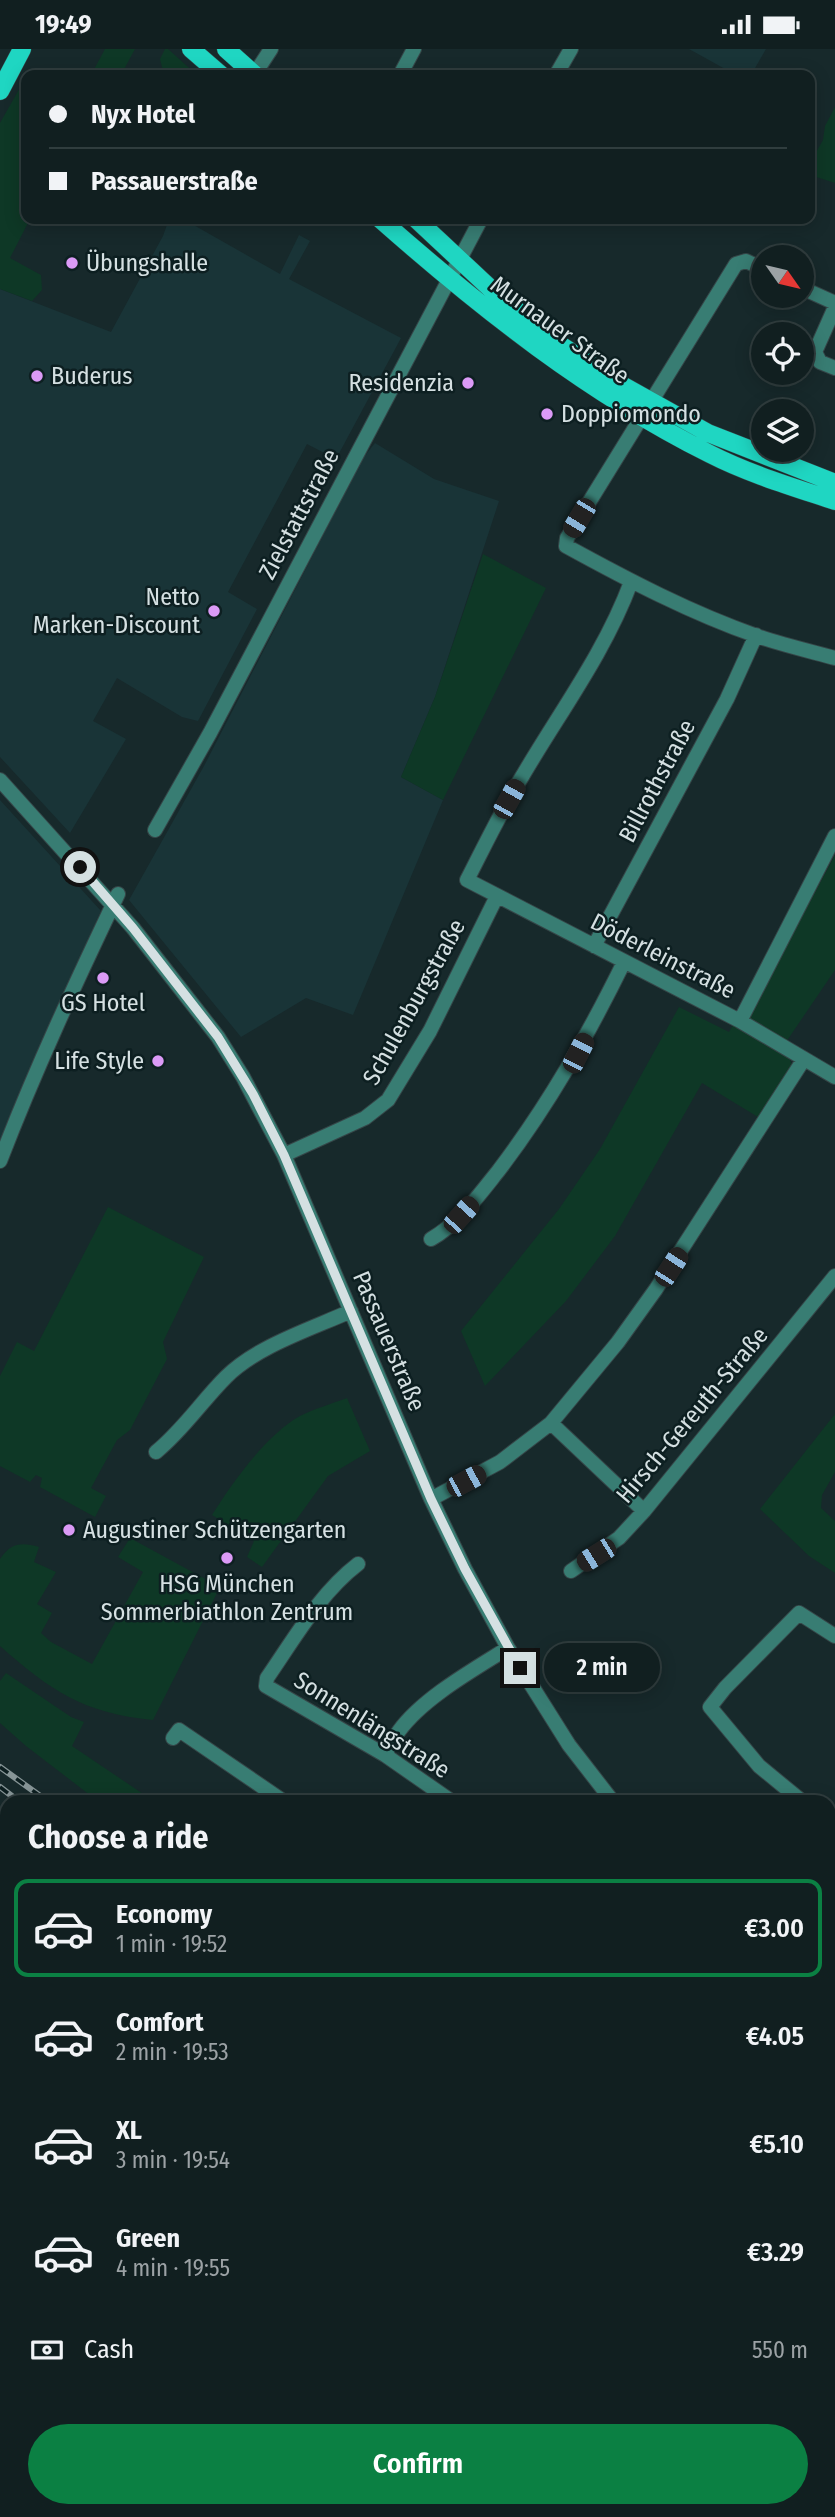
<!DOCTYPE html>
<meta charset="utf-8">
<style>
body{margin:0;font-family:"Fira Sans Condensed",sans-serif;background:#1e2c2d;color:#f1f3f6;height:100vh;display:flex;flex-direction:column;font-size:26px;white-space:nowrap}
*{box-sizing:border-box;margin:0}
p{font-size:23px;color:#9ca2a5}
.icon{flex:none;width:38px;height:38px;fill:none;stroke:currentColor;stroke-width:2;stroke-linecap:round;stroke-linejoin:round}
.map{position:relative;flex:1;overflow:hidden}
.details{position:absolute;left:0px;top:1746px;width:836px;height:723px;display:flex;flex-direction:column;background:#111f20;border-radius:21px 21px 0 0;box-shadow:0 4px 18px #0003,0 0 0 2px #303d3e}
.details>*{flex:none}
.banner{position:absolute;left:21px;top:21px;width:794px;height:154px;border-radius:14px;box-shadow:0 4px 18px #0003,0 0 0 2px #303d3e;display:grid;align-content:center;height:154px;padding:0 28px;background:#111f20}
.needle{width:46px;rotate:124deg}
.buttons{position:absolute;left:751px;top:196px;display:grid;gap:14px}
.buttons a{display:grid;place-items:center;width:63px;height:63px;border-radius:50%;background:#111f20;box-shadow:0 4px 18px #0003,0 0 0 2px #303d3e;font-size:35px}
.end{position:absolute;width:32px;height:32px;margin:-16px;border:9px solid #d5e0e2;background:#111;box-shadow:0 0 0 4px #111}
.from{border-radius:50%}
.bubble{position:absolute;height:49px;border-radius:24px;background:#111f20;box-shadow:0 4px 18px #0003,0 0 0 2px #303d3e;font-size:23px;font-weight:600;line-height:49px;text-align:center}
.car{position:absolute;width:21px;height:42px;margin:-21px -10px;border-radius:9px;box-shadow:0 0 5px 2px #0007;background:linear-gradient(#222 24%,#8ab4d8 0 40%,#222 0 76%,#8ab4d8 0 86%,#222 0)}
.banner b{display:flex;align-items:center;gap:24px;height:66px;font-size:26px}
.banner b+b{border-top:2px solid #303d3e}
.banner i{width:18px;height:18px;background:#f1f3f6}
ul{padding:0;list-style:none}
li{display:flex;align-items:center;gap:21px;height:98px;margin:0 14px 10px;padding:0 14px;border:4px solid transparent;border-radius:14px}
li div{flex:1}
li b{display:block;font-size:26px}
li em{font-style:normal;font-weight:600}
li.current{border-color:#0b8043}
li>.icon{width:63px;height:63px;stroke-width:1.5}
h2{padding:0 28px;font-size:32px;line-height:84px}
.pay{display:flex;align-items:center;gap:18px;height:77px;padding:0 28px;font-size:26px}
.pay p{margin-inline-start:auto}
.cta{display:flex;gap:14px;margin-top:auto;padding:14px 28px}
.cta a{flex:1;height:80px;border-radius:42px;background:#0b8043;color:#fff;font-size:28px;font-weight:600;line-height:80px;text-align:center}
.status{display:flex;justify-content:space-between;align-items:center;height:49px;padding:0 35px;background:#111f20;direction:ltr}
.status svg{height:19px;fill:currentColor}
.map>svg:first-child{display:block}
</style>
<div class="status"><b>19:49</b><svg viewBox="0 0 49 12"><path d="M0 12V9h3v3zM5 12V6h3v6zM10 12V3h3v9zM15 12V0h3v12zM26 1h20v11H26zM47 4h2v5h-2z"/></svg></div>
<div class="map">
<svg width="835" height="2468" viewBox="0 0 835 2468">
<rect width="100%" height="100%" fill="#17292b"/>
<path fill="#193437" d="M689 0H766L751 26H736Z
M169 170H183L280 225 299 186 310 192 289 230 401 289 336 410 307 395 228 543 257 560 198 672 182 668 117 629 93 672 126 690 70 784 0 708V240L111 283 163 187Z
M375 394 434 430 499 452 435 648 401 728 443 751 353 966 306 949 241 988 129 851 204 717 363 409Z
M0 751 101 862 33 1012 0 1092Z
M0 1760 7 1765V1949L0 1946Z"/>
<path fill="#0e3826" d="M105 0H135L121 26H91Z
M165 0H168L197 26H164L160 10Z
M26 28V170H30L10 209 41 226 42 241 32 252 0 240V74Z
M835 58V134L810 126V114L823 91 825 77Z
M483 505 546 539 443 751 401 728 435 648Z
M835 806V921L784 996 750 974 748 968Z
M679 958 729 983 734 974 789 1008 792 1016 758 1068 702 1034 615 1187 566 1252 485 1337 461 1282 559 1160 600 1100Z
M108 1158 204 1208 163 1293 167 1310 130 1381 117 1391 91 1439 106 1447 95 1468 40 1438 42 1429 36 1426 30 1433 0 1417V1327L17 1293 34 1302Z
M347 1349 370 1402 328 1427 262 1518 247 1508 254 1492 212 1466C232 1434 266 1386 300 1367 314 1360 331 1355 347 1349Z
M835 1365V1423L822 1446 821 1459 835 1472V1524L809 1507 760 1460Z
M130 1489 220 1538 153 1671C83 1664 51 1642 0 1597V1510C11 1494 21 1493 39 1498L34 1513 56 1523 37 1555 52 1564 41 1584 51 1593 92 1615 143 1523 118 1508Z
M6 1624 71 1668 84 1673 72 1697 155 1753H99L26 1697 0 1674V1632Z
M830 1997 835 2001V2112L830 2122Z
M0 2307 7 2312V2462H262L272 2468H0Z
M346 2462H438L442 2468H355Z"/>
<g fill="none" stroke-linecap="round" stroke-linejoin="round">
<defs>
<path id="minor" d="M254 26 271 0
M400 26 414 0
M556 26 571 0
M763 220 746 212 736 215 567 489 566 497C628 531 691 564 757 587 783 596 809 602 835 609
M802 239 835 254
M835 258 815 303 820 313 835 319
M631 533C605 603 560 663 523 726 502 760 485 796 467 831L740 972 835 1028
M0 731 133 879 218 988 243 1028 284 1106 431 1450 465 1520 508 1599 569 1696 614 1754
M155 781 210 684 481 170
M594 897 727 650 756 586
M740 972 835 787
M284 1106 365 1069 388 1051 430 982 497 847
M0 1112C35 1021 76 933 118 845
M431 1190C459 1174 479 1146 499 1121 549 1055 587 988 624 913
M551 1374 644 1462
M156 1403C183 1381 202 1352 226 1328 257 1297 311 1280 351 1262
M431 1450 500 1413 551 1374 618 1293 656 1240 804 1010
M358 1515C320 1544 294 1590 267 1629L266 1637 385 1706 454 1754
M571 1522 619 1489 644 1462 835 1227
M173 1689 179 1681 286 1754
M385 1706C389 1698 393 1690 399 1682 423 1649 473 1621 508 1599
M804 1754 759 1717 710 1658 725 1639 799 1564 835 1587
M830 1774 835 1778
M830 1899 835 1890
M0 1966 7 1969
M830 1970 835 1974
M0 2097 7 2081
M830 2137 835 2126
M830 2211 835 2215
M830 2401 835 2393
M638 2462 655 2468
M785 2468 789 2462"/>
<path id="major" d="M191 0 221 26
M226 0 255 26
M0 42 22 0
M380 170C482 260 588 344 710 405 749 425 793 438 835 452
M416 170 492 241 550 289 613 331 708 384 835 434
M0 2269 7 2273
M0 2295 7 2299
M277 2462 287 2468
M321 2462 331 2468"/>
<path id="highway" d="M826 2468 835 2454"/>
</defs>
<use href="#minor" stroke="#354648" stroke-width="16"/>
<use href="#major" stroke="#354648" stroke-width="19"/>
<use href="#highway" stroke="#354648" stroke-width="23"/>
<use href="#minor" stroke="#387d73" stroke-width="14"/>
<use href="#major" stroke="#1fd6c2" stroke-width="18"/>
<use href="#highway" stroke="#61f4e0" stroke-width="21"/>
<defs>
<path id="rail" d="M0 1718 50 1754
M0 1738 21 1754
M830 2273 835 2277"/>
</defs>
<use href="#rail" stroke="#879597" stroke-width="6"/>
<use href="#rail" stroke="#0d1f21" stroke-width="3.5" stroke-dasharray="10" stroke-linecap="butt"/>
</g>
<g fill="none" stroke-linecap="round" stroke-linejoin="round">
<path stroke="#d5e0e2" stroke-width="9" d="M80 818 133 879 218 988 253 1045 284 1106 431 1450 465 1520 520 1619"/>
</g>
<g fill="#db9af6" stroke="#0d1f21" stroke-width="2.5">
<circle cx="72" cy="214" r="7"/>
<circle cx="37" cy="327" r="7"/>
<circle cx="468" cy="334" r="7"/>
<circle cx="547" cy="365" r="7"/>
<circle cx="214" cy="562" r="7"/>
<circle cx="103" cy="929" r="7"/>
<circle cx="158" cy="1012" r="7"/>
<circle cx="69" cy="1481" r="7"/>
<circle cx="227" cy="1509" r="7"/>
</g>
<g text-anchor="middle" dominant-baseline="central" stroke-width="5" stroke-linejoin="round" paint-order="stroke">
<g font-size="24" fill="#d5e0e2" stroke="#0d1f21" text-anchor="start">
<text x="86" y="214">Übungshalle</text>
<text x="51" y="327">Buderus</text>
<text x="454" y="334" text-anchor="end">Residenzia</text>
<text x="561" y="365">Doppiomondo</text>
<text x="200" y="548" text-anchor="end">Netto<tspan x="200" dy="28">Marken-Discount</tspan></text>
<text x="103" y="954" text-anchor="middle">GS Hotel</text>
<text x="144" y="1012" text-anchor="end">Life Style</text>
<text x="83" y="1481">Augustiner Schützengarten</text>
<text x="227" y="1535" text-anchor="middle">HSG München<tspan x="227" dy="28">Sommerbiathlon Zentrum</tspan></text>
</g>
<g font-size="24" fill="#d5e0e2" stroke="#0d1f21">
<text transform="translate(560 281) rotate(36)">Murnauer Straße</text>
<text transform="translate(299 465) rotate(-62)">Zielstattstraße</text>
<text transform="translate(657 732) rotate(-62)">Billrothstraße</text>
<text transform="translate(663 907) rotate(27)">Döderleinstraße</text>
<text transform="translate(414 953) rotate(-61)">Schulenburgstraße</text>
<text transform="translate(389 1292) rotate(67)">Passauerstraße</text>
<text transform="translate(692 1366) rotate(-50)">Hirsch-Gereuth-Straße</text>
<text transform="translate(372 1676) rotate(32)">Sonnenlängstraße</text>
</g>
</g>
</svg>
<div class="buttons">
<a><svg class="needle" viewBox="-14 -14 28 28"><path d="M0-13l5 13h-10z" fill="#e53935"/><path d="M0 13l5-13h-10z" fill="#9ca2a5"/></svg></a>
<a><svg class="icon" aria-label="locate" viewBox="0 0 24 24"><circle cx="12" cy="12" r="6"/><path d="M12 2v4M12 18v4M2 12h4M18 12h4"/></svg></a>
<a><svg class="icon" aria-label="layers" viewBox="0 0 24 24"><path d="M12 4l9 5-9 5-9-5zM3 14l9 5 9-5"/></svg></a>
</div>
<i class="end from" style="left:80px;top:818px"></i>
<i class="end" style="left:520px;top:1619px"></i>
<div class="bubble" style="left:544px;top:1594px;width:116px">2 min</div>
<i class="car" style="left:579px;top:469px;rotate:211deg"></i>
<i class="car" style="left:509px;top:750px;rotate:29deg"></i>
<i class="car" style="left:578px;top:1004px;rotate:27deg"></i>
<i class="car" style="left:461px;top:1166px;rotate:42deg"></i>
<i class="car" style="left:671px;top:1218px;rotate:33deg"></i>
<i class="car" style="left:466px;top:1432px;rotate:62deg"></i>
<i class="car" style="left:596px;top:1506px;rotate:238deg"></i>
<div class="banner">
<b><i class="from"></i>Nyx Hotel</b>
<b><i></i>Passauerstraße</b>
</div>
<section class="details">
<h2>Choose a ride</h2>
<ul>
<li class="current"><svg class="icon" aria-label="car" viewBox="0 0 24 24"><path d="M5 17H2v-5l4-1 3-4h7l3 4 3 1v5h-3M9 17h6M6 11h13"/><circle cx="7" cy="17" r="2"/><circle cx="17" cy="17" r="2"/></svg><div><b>Economy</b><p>1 min · 19:52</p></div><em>€3.00</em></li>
<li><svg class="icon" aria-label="car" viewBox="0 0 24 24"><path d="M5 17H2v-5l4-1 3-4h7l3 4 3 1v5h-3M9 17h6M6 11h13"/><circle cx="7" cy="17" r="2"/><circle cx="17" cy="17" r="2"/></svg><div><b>Comfort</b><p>2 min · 19:53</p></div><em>€4.05</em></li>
<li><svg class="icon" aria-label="car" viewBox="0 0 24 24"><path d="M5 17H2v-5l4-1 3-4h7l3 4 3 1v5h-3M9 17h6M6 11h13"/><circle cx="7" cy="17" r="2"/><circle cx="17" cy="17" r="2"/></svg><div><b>XL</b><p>3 min · 19:54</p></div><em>€5.10</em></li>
<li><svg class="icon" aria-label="car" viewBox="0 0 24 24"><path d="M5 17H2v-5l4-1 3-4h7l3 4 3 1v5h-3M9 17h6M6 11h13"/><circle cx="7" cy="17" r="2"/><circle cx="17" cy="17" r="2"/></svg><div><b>Green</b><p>4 min · 19:55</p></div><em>€3.29</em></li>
</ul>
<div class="pay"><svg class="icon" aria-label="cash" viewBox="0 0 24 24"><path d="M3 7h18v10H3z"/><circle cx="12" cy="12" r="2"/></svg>Cash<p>550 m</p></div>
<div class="cta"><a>Confirm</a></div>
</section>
</div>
